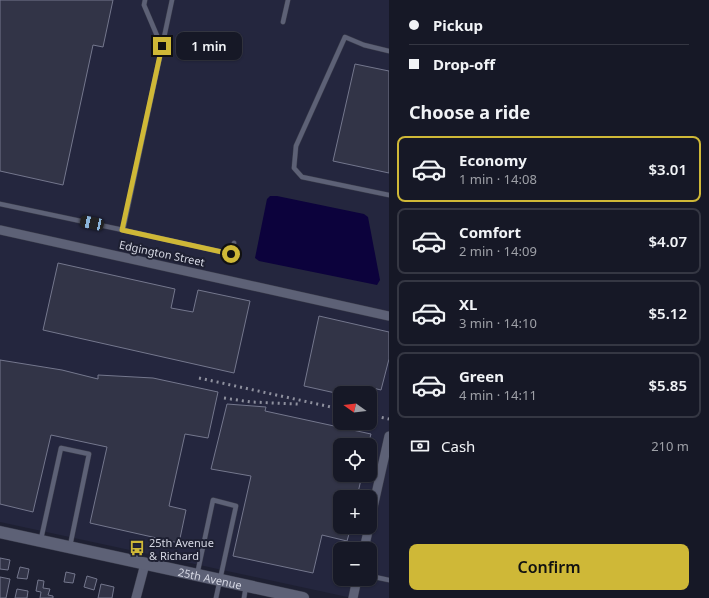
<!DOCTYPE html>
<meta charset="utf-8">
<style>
body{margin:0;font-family:"Noto Sans",sans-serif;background:#232532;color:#f1f3f6;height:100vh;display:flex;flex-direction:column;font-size:15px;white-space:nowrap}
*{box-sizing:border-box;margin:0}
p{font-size:13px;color:#9ea0a7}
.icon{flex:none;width:22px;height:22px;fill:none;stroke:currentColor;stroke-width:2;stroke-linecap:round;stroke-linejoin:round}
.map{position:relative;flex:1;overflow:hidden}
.details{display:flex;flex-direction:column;background:#161826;width:320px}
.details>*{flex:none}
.guide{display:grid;align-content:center;height:88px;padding:0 20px;background:#161826}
.needle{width:26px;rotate:284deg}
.fabs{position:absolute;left:333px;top:386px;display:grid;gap:8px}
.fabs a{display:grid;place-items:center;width:44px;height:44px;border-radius:8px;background:#161826;box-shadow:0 1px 3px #0004,0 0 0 1px #353743;font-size:20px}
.end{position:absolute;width:18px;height:18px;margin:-9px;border:5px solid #cfb837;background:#111;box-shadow:0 0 0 2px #111}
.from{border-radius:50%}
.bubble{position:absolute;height:28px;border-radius:8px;background:#161826;box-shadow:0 1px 3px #0004,0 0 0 1px #353743;font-size:13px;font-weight:600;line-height:28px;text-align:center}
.car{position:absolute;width:12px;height:24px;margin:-12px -6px;border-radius:5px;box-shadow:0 0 3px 1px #0007;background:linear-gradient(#222 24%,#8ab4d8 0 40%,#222 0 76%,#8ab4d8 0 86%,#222 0)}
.guide b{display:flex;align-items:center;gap:14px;height:38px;font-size:15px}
.guide b+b{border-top:1px solid #353743}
.guide i{width:10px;height:10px;background:#f1f3f6}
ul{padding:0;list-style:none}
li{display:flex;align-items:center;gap:12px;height:66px;margin:0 8px 6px;padding:0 12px;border:2px solid #353743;border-radius:8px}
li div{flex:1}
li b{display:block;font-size:15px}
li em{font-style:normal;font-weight:600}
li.on{border-color:#cfb837}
li>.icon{width:36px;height:36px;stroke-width:1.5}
h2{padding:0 20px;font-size:18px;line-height:48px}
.pay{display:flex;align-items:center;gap:10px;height:44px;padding:0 20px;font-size:15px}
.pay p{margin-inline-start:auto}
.primary-button{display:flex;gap:8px;margin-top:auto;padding:8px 20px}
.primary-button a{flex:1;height:46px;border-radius:8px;background:#cfb837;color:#111;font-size:16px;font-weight:600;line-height:46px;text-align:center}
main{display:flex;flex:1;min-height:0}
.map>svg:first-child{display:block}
</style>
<main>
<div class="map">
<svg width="389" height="598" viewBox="0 0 389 598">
<rect width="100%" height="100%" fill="#1e2032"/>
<path fill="#24263e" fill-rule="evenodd" d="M0 0H389V598H352L0 522ZM340 393H370V423H340ZM340 445H370V475H340ZM340 497H370V527H340ZM340 549H370V579H340Z"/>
<path fill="#0c023c" d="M270 196H277L364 214 368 217 380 280 377 285 259 261 255 258 267 199Z"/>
<path fill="#323447" stroke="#74778d" d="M0 0H113L103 47 93 45 63 185 0 171Z
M355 64 389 71V173L333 161Z
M58 263 175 289 171 308 193 312 198 290 250 301 234 373 43 330Z
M319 316 389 332V359L381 390 369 387 367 393 340 394 304 386Z
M0 360 62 370 98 379V375L153 378 218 392 208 438 185 434 169 506 186 510 179 543 90 523 107 447 51 435 33 512 0 504Z
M227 404 266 407 265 411 371 434 368 445H340V475H362L357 497H340V527H351L347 541 322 535 313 573 233 556 251 476 211 469Z
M0 558 10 560 8 570 0 569Z
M20 567 29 569 27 579 17 578Z
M66 572 75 574 73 583 64 582Z
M87 576 97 579 94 590 84 587Z
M0 577 10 579 6 598H0Z
M38 580 44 581 43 588 50 589 48 595 53 596V598H40L41 592 36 591Z
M101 584 114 587 112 598H98Z
M17 589 28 591 27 598H15Z"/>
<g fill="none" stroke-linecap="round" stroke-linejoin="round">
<defs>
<path id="lane" d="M145 0 144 5 161 45
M283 22 288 0
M389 51 364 45 345 37 296 146 294 168 302 177 389 195
M0 204 123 230 172 0
M123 230 231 254 234 243
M41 539 61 448 89 454 70 546
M197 575 213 500 236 506 216 598
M370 576 389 580
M244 598 246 586"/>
<path id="street" d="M0 230 389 316
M370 521 389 436
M364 549 369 527
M136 598 145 564
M353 598 357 579"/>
<g id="secondary">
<path id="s1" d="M0 532 303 598"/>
</g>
</defs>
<use href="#lane" stroke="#393b4a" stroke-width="5.5"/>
<use href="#street" stroke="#393b4a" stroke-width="10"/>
<use href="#secondary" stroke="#393b4a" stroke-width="13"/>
<use href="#lane" stroke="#5d6176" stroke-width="4.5"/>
<use href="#street" stroke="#5d6176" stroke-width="9"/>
<use href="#secondary" stroke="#5d6176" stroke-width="12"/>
<path stroke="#8e909e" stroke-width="3" stroke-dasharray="2 4" stroke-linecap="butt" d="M199 378 340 409
M224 398 251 402 298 404
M370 415 389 419"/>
</g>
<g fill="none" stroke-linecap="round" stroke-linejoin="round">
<path stroke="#cfb837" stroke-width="5" d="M162 46 122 230 231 254"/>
</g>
<defs>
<symbol id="bus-bare" viewBox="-9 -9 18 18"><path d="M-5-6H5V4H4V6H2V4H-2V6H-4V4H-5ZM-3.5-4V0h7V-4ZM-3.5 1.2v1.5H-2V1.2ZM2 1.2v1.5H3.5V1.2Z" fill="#cfb837" stroke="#1e2032" stroke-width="2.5" paint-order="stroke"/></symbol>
</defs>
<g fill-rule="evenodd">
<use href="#bus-bare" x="126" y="537" width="22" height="22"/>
</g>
<g text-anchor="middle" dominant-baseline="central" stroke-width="4" stroke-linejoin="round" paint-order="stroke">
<g font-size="11" fill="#d6d8e4" stroke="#1e2032">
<text transform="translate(162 253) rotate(12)">Edgington Street</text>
<text stroke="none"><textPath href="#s1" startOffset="215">25th Avenue</textPath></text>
</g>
<g font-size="11" fill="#d6d8e4" stroke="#1e2032" text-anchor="start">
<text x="149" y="542">25th Avenue<tspan x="149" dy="13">&amp; Richard</tspan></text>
</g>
</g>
</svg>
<div class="fabs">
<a><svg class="needle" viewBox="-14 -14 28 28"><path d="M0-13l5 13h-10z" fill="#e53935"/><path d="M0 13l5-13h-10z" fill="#9ea0a7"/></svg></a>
<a><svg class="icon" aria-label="locate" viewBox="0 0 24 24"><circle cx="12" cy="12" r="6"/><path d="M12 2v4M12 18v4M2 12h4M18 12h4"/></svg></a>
<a>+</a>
<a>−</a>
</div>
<i class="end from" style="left:231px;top:254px"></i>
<i class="end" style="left:162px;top:46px"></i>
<div class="bubble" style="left:176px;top:32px;width:66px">1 min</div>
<i class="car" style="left:92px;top:223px;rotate:282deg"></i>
</div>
<section class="details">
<div class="guide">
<b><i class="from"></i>Pickup</b>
<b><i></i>Drop-off</b>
</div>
<h2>Choose a ride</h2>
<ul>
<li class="on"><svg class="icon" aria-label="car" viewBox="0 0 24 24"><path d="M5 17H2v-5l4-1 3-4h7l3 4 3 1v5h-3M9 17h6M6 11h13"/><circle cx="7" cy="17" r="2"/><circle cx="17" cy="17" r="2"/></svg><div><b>Economy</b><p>1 min · 14:08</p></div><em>$3.01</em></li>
<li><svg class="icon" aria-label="car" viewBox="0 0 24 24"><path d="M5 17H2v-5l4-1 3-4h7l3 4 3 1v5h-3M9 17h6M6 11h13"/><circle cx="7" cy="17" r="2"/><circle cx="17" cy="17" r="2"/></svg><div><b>Comfort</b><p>2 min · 14:09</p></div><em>$4.07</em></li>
<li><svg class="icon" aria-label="car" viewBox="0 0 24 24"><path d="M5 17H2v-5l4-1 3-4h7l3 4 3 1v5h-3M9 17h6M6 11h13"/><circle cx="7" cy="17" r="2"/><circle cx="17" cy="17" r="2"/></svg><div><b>XL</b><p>3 min · 14:10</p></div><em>$5.12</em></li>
<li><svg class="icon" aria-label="car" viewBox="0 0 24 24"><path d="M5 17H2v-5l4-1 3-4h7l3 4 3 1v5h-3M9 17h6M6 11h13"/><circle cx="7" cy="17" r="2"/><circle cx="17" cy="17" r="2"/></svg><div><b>Green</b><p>4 min · 14:11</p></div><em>$5.85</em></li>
</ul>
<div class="pay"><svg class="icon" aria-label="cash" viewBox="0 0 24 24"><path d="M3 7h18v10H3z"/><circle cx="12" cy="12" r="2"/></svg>Cash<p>210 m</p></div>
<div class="primary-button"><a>Confirm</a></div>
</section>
</main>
